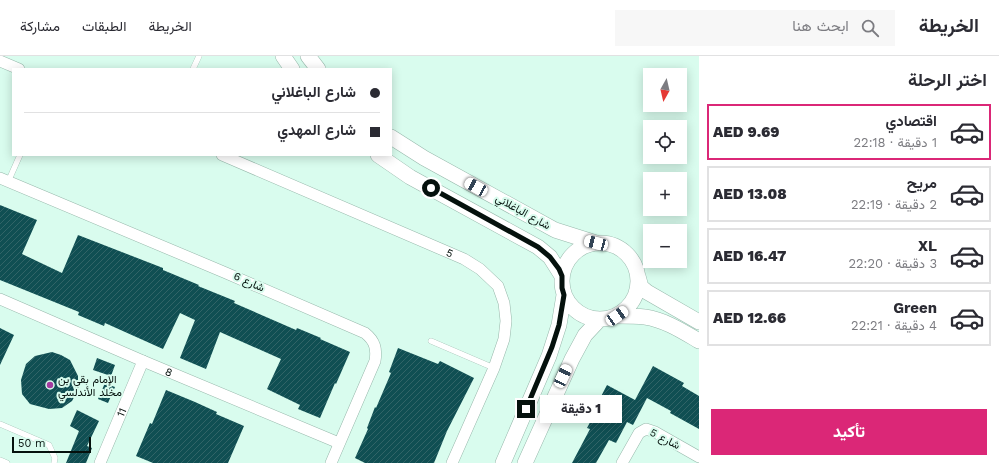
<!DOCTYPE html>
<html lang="ar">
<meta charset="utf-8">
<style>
body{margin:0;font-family:"Work Sans",Vazirmatn,sans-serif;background:#f7f7f7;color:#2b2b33;direction:rtl;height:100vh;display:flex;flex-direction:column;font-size:15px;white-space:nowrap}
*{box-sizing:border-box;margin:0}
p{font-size:13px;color:#7c7c81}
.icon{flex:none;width:22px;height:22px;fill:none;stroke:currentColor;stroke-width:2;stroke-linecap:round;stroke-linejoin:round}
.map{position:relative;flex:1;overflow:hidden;direction:ltr}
.panel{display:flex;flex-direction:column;background:#fff;width:300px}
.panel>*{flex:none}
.banner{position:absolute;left:12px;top:12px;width:380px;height:88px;border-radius:0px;box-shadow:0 2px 10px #0003;direction:rtl;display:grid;align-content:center;height:88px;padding:0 12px;background:#fff}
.needle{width:26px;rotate:188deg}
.buttons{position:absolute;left:643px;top:12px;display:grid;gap:8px}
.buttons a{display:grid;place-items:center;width:44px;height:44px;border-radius:0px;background:#fff;box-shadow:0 2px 10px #0003;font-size:20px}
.scale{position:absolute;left:12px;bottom:10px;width:79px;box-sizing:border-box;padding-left:4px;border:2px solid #05110d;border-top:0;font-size:11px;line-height:14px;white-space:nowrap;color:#05110d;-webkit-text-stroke:3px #d9fcee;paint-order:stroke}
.end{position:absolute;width:18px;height:18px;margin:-9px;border:5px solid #05110d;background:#fff;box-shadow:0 0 0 2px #fff}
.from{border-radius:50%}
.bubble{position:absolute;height:28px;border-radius:0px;background:#fff;box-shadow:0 2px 10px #0003;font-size:13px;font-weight:800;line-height:28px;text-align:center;direction:rtl}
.car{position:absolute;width:12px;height:24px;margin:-12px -6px;border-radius:5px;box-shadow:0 0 3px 1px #0007;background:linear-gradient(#fff 24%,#345 0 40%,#fff 0 76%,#345 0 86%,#fff 0)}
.banner b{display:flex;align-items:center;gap:14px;height:38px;font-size:15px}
.banner b+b{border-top:1px solid #e1e1e2}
.banner i{width:10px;height:10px;background:#2b2b33}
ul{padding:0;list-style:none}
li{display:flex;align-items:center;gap:12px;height:56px;margin:0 8px 6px;padding:0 4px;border:2px solid #e1e1e2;border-radius:0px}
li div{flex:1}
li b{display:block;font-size:15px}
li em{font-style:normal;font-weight:800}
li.selected{border-color:#db2777}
li>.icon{width:36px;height:36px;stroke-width:1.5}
h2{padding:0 12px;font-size:18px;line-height:48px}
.cta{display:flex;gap:8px;margin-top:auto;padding:8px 12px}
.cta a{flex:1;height:46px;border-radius:0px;background:#db2777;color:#fff;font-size:16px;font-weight:800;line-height:46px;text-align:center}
header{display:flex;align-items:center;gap:24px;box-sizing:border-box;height:56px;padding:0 20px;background:#fff;border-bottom:1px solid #e1e1e2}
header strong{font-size:19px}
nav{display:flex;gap:22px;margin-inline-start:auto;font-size:14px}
.search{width:280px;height:36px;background:#f7f7f7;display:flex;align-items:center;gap:10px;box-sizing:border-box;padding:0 14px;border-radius:0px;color:#7c7c81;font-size:15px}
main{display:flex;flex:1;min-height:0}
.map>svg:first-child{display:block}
</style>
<header>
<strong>الخريطة</strong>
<div class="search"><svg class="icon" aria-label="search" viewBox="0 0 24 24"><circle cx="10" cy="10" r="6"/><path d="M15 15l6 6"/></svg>ابحث هنا</div>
<nav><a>الخريطة</a><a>الطبقات</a><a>مشاركة</a></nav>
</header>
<main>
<section class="panel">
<h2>اختر الرحلة</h2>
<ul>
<li class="selected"><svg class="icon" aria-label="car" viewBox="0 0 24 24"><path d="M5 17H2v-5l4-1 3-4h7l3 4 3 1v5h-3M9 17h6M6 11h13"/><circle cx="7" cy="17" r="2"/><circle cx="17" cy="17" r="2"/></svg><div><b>اقتصادي</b><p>1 دقيقة · 22:18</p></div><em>AED 9.69</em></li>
<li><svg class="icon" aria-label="car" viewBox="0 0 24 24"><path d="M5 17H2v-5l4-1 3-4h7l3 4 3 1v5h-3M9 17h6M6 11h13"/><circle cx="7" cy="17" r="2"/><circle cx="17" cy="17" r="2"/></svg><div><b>مريح</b><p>2 دقيقة · 22:19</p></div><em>AED 13.08</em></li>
<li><svg class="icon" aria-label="car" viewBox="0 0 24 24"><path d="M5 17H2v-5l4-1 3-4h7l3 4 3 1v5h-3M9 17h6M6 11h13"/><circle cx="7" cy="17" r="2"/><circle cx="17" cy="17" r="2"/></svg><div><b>XL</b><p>3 دقيقة · 22:20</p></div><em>AED 16.47</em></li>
<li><svg class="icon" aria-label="car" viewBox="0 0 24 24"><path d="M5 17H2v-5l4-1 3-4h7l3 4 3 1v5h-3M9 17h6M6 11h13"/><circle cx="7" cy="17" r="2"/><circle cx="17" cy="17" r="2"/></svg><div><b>Green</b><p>4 دقيقة · 22:21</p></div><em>AED 12.66</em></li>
</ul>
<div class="cta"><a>تأكيد</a></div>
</section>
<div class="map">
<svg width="699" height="407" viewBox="0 0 699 407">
<defs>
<pattern id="building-hatch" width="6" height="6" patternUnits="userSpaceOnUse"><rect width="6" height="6" fill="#104f53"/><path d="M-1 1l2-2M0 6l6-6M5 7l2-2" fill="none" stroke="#316467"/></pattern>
</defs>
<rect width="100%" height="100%" fill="#d9fcee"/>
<path fill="url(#building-hatch)" d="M0 149 37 164 22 198 62 217 78 179 163 212V214L199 229 198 230 235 245 234 247 296 274 297 272 321 282 320 283 350 296 336 328 335 327 320 362 298 353 300 349 267 333 281 303 220 276 206 313 180 302 195 264 180 257 163 293 105 267 104 270 78 259 79 256 0 224Z
M0 272 14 279 0 309Z
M398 292 438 308 440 305 474 322 447 375 434 407H365L355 402 368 373 367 372 375 351 376 352 391 317 389 316Z
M52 296 61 299 70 304 78 320V334L72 345 62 352 49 353 30 348 22 338 21 324 26 308 35 300Z
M97 302 115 309 111 320 93 314Z
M653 310 684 327 682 330 699 340V373L670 357 671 355 647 342 633 369 627 366 616 387 609 384 596 407H572L590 373 587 372 598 351 596 350 607 329 635 344Z
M105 327 115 331 108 347 98 343Z
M166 334 195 346 217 356 216 358 244 370 228 407H153L136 400 150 367 152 368Z
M77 354 99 365 87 390 92 392 86 407H66L79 375 70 370Z"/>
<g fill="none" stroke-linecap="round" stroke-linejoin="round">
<defs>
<path id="lane" d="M193 13 199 0
M8 126 20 99
M431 285 494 312
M0 368 49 389 55 402 54 407
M0 404 7 407"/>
<g id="street">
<path d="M0 5 19 13"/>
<path id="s1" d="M222 99 464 203 480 213 498 230 504 247 506 265 504 283 494 312 452 407"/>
<path d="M0 122 226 217 365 277C375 285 377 293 375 305L331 407"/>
<path id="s2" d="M0 243 143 305 339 387"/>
<path id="s3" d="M100 407 143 305"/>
<path d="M622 407 639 377 646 373 655 376 699 401"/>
</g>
<path id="secondary" d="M283 0 292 13
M308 0 318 13
M391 81 424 102 555 174 596 187
M378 99 410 121 538 191 550 201 562 220
M562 225a38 38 0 1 1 76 0a38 38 0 1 1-76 0Z
M638 220 641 231 647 236 699 266
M617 260C626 260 636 260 645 261 665 264 682 275 699 285
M503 407 549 300 559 269 564 239
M525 407 572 303 585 279 599 264"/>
</defs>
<use href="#lane" stroke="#97b8ab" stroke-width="6"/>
<use href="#street" stroke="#97b8ab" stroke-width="12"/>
<use href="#secondary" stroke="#97b8ab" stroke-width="16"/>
<use href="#lane" stroke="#fff" stroke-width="5.5"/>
<use href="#street" stroke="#fff" stroke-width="11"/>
<use href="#secondary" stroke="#fff" stroke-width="15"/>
</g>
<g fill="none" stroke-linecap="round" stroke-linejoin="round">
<path stroke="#05110d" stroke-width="5" d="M431 132 538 191 550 201 559 213 562 220V232L564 239 559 269 552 291 526 353"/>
</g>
<circle fill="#a33b9f" stroke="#d9fcee" stroke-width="1.5" cx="50" cy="329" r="4"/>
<g text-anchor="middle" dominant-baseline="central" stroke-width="4" stroke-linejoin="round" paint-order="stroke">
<g font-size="11" fill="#05110d" stroke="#d9fcee">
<text transform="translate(523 156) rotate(29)">شارع الباغلاني</text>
<text stroke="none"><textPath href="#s1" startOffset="248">5</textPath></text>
<text transform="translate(249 226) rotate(24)">شارع 6</text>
<text stroke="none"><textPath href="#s2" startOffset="184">8</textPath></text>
<text stroke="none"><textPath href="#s3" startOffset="55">11</textPath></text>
<text transform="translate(665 383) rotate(27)">شارع 5</text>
</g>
<g font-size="11" fill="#05110d" stroke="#d9fcee" text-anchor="start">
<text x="58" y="323">الإمام بقي بن<tspan x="58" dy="13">مخلد الأندلسي</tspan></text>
</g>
</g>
</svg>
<div class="buttons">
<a><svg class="needle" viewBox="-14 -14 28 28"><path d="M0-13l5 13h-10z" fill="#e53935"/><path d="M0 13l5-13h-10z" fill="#7c7c81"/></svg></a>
<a><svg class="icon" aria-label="locate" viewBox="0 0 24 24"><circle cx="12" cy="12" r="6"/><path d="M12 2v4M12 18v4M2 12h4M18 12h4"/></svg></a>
<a>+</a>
<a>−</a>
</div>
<div class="scale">50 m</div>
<i class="end from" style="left:431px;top:132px"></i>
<i class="end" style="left:526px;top:353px"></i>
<div class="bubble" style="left:540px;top:339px;width:82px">1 دقيقة</div>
<i class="car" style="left:476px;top:131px;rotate:299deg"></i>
<i class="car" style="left:596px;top:187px;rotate:285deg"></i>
<i class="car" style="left:617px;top:260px;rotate:56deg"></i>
<i class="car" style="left:563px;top:320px;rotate:25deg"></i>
<div class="banner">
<b><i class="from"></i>شارع الباغلاني</b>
<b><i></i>شارع المهدي</b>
</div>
</div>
</main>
